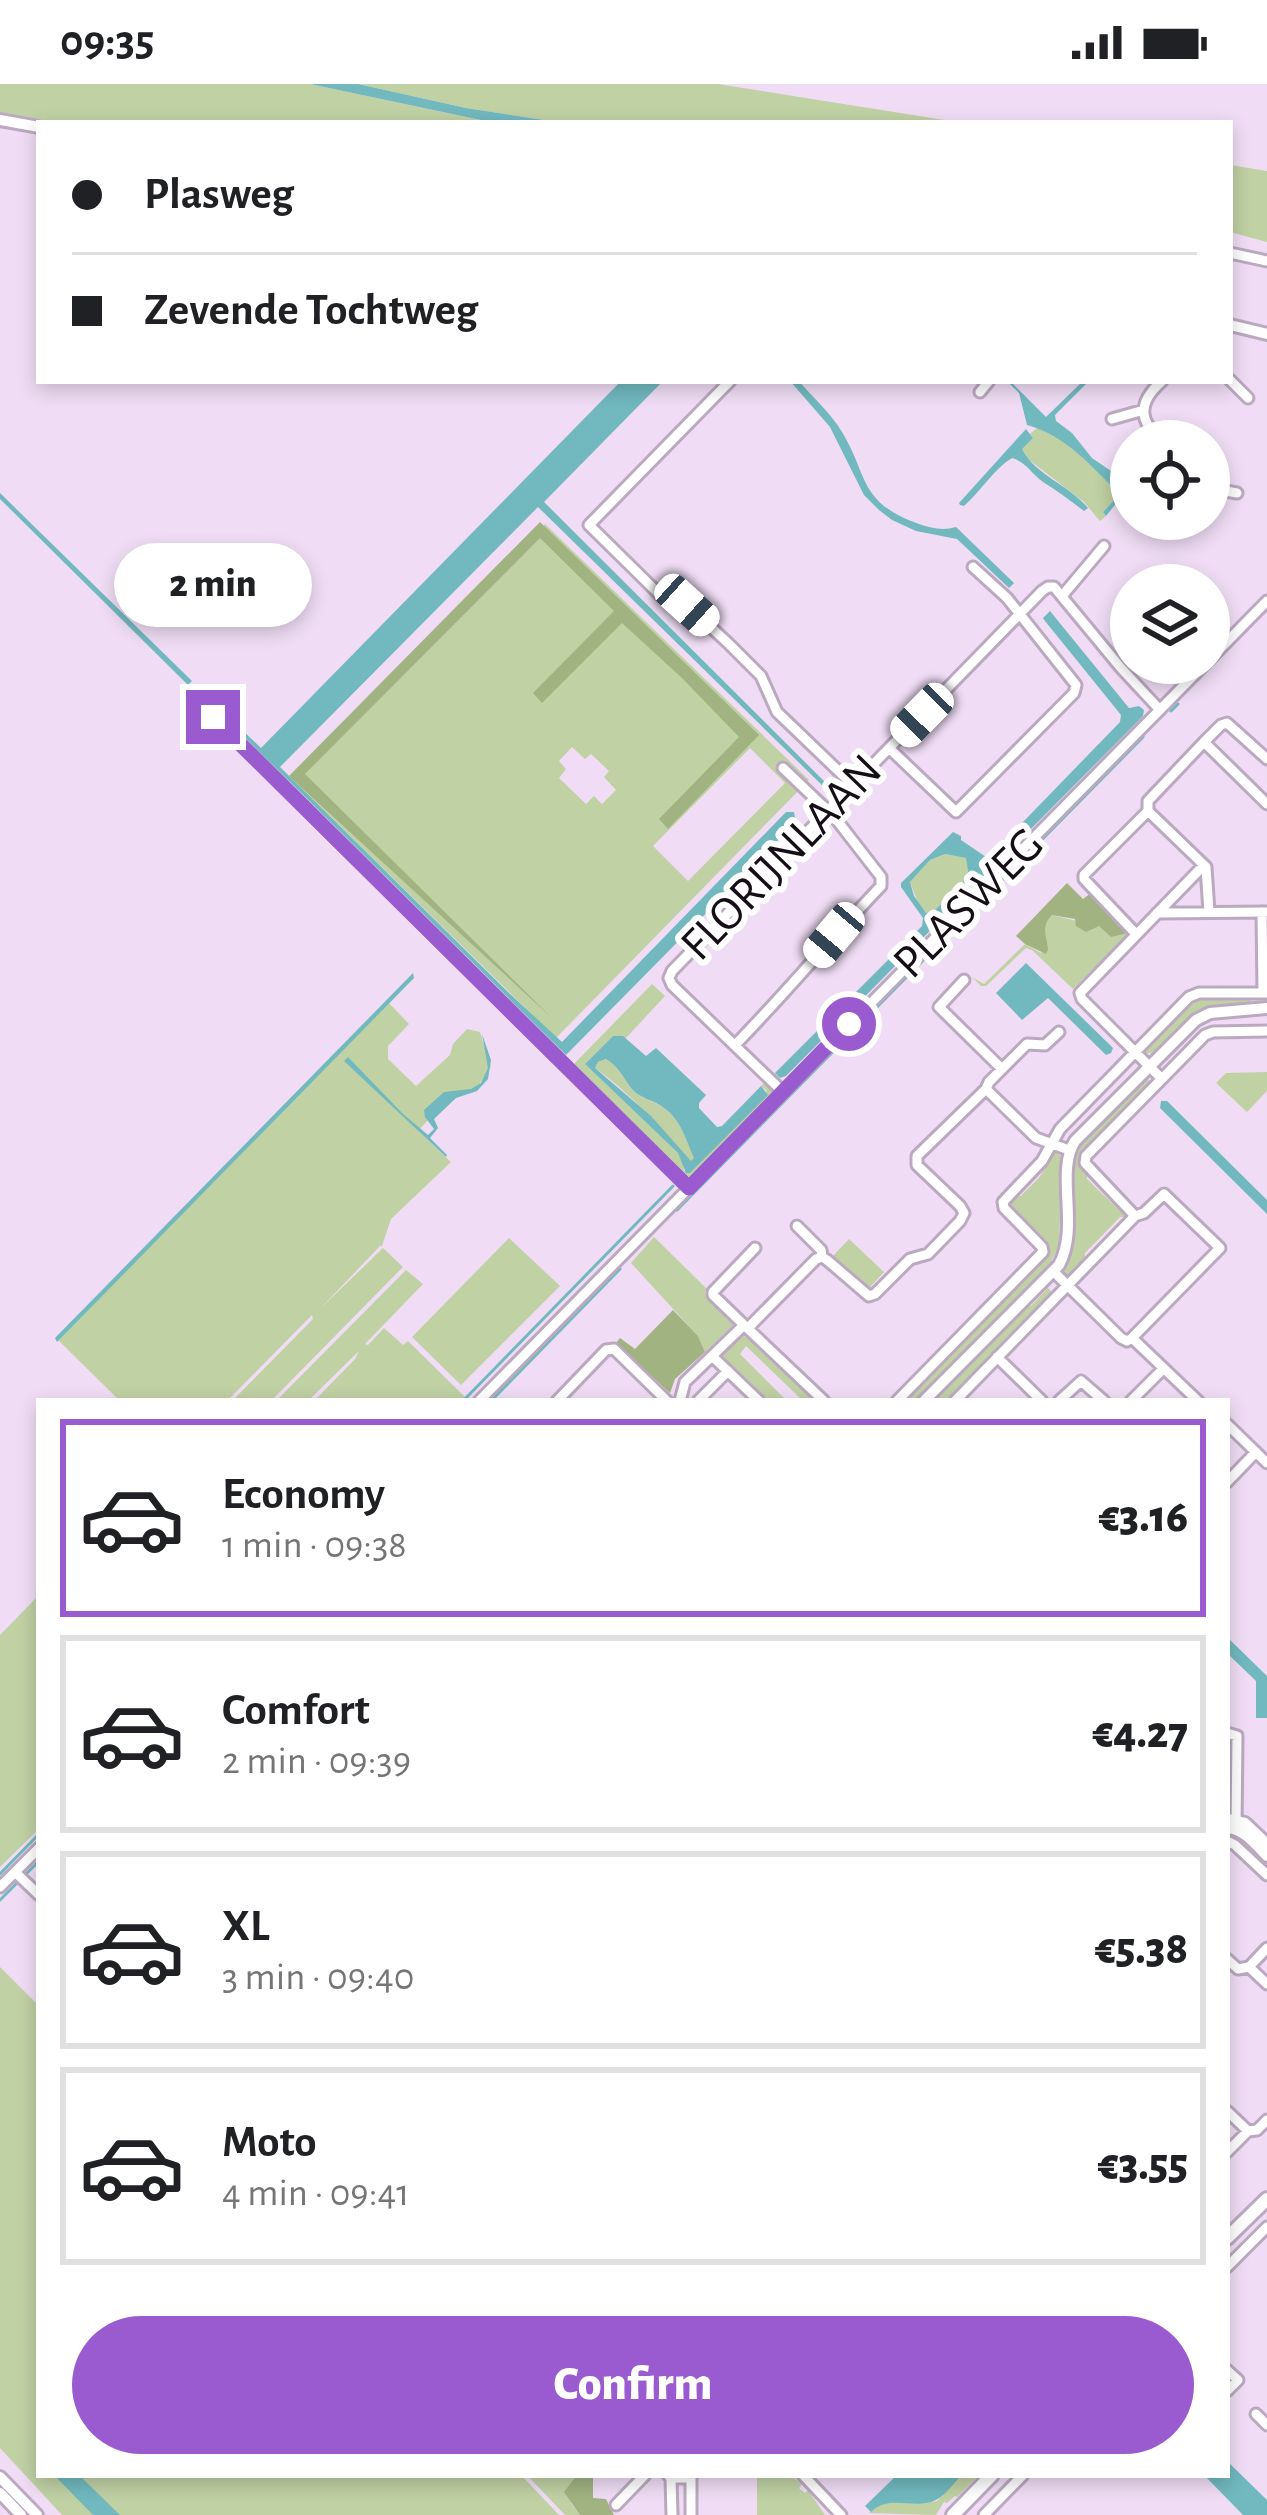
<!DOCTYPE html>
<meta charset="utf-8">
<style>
body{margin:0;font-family:"Alegreya Sans",sans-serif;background:#f2f2f2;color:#202124;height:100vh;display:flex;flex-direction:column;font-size:45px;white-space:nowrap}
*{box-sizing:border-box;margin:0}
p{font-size:39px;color:#757577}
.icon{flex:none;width:66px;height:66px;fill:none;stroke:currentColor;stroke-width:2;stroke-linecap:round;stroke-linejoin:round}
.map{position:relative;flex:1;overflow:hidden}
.drawer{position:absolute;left:36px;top:1314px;width:1194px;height:1080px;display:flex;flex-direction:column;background:#fff;border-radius:0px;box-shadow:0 6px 18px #0003}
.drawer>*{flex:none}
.guide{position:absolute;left:36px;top:36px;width:1197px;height:264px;border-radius:0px;box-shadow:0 6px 18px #0003;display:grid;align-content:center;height:264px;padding:0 36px;background:#fff}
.tools{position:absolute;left:1110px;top:336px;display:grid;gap:24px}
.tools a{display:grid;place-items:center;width:120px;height:120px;border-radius:50%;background:#fff;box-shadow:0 6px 18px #0003;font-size:60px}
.end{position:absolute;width:54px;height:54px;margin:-27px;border:15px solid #9a5ad0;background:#fff;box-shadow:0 0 0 6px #fff}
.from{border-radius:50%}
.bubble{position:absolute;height:84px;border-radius:42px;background:#fff;box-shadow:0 6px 18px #0003;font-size:39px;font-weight:800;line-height:84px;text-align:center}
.car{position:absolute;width:36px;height:72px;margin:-36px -18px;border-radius:15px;box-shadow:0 0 9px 3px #0007;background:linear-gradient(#fff 24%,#345 0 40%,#fff 0 76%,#345 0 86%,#fff 0)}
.guide b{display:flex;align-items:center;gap:42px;height:114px;font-size:45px}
.guide b+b{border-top:3px solid #e0e0e0}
.guide i{width:30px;height:30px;background:#202124}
ul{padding:21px 0 0;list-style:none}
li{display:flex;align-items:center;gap:36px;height:198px;margin:0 24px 18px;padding:0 12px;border:6px solid #e0e0e0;border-radius:0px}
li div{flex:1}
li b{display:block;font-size:45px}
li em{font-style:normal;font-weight:800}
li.on{border-color:#9a5ad0}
li>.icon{width:108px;height:108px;stroke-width:1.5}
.action{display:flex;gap:24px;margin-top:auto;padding:24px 36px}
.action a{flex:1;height:138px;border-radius:72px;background:#9a5ad0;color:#fff;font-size:48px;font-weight:800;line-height:138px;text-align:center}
.status{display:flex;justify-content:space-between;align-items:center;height:84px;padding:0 60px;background:#fff;direction:ltr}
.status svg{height:33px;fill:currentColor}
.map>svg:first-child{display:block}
</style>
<div class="status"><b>09:35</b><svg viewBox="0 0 49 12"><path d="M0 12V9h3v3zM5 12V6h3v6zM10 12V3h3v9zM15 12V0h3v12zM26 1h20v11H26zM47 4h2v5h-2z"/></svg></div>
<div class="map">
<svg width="1267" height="2431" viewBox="0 0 1267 2431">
<rect width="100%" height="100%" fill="#f0ddf5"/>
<path fill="#c0d1a4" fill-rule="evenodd" d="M0 0H310L495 39H62L0 29Z
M358 0H718L963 39H563L466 24Z
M1230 81 1267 87V158L1230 148Z
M1037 344 1067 358 1118 408V412L1103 428 1106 432 1100 437 1084 418 1024 372 1021 365 1033 354 1030 350Z
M545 440 809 696 556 954 291 694ZM572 663 585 675 591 670 609 687 604 693 616 706 602 720 594 712 586 720 559 694 566 685 559 677ZM750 664 785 699 688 797 653 762Z
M945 770 967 774 969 792 933 828 926 829 919 821 910 798 930 776Z
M1052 831 1102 843 1111 853 1128 846 1130 848 1073 905 1032 866 1026 864 986 902H981L972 893 984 900 1025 860 1041 869 1047 859C1041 848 1044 840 1052 831Z
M652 900 665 912 626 954 613 952 585 980 678 1069 683 1077 684 1087 690 1089 767 1007 761 1002 763 1000 773 1004 771 1013 691 1093 679 1090 571 983Z
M1252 911 1250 922 1211 923 1199 926 1154 968 1146 970 1143 968 1193 913Z
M387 917 409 940 388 962V975L416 1002 450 971 453 960 467 945 480 948 491 983 476 1005 448 1014 418 1047 451 1078 391 1135 382 1162H380L320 1225 383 1164 403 1183 271 1317H232L313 1235 312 1231 227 1317H120L58 1256Z
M606 975C619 983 622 992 631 1004 640 1015 654 1017 664 1024 681 1036 686 1056 695 1074L691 1078C661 1044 632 1010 595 984L598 978Z
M1267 988V1007L1247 1028 1216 999 1226 989Z
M1148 995 1152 999 1082 1072 1092 1091H1087V1095L1117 1124 1127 1125 1128 1134 1125 1138 1124 1133H1120L1085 1169V1180L1069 1195 1063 1193 1061 1187C1088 1153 1059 1105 1076 1067 1087 1044 1130 1009 1148 995Z
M1052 1067 1062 1072V1078L1059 1161 1051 1178 920 1317H901L1049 1168V1163L1006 1118 1014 1111 1021 1112C1028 1104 1037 1097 1043 1088 1047 1081 1047 1074 1052 1067Z
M654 1153 707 1205 705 1209 735 1239 705 1268 698 1252 631 1179Z
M509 1154 560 1202 461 1301 412 1253Z
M849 1155 884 1188 870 1203 864 1204 831 1174Z
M406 1186 423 1200 365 1260 368 1261 384 1244 403 1261 408 1257 465 1313 461 1317H314L355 1275 359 1267 308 1317H276Z
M1048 1204 1054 1210 1048 1212 1001 1259 1002 1264 989 1277 984 1278 945 1317H936L943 1306 1028 1220 1031 1222Z
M744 1252 753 1258 756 1256 818 1317H803L746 1262 740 1270 787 1317H764L760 1309 758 1311 721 1275V1271L738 1254Z
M39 1511V1745L0 1783V1551Z
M0 1883 39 1922V2391H521L559 2431H62L0 2364Z
M527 2391H577L571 2419 580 2431H565Z
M757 2391H790L802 2400 799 2404 805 2409 808 2406 825 2431H757Z
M962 2391H979L957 2413 955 2412 947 2419 944 2418 936 2431 869 2429C885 2410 914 2422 937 2417Z"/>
<path fill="#a0b380" d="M540 438 759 651 668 745 659 735 739 653 682 594 622 539 542 619 533 609 614 527 540 454 305 690 552 934 289 692Z
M1067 799 1083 815 1091 809 1128 846 1124 850 1111 853 1099 842 1086 848 1076 842 1075 835 1052 831C1040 844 1047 851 1048 866L1046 870 1025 860 1016 852Z
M673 1226 698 1252 705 1268 675 1295 670 1309 616 1259 620 1254 635 1265Z
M577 2391H593V2414L606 2415 614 2431H580L564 2408Z"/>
<path fill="#71b9bf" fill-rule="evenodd" d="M310 0H358L466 24 563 39H495Z
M621 297H663L544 418 834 707 829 708 538 423 280 683 509 909 562 958 786 728H794L796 738 566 971 200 609H203L261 664Z
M790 297H799C813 314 831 329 842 348 869 393 858 418 919 440 931 444 943 447 956 443L1014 499 1009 504 957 455 916 447 892 436 879 426 864 411 830 343Z
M1007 297H1010L1046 333 1083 297H1089L1055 331 1056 337 1072 349 1092 374 1114 389 1126 406 1131 408V412L1123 411 1106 432 1103 428 1118 412V408C1089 381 1067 352 1027 341L1019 309Z
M1026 345 1033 354 1022 365C1035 391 1069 401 1088 424L1084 427C1070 416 1057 407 1043 398 1031 389 1026 378 1012 374 994 385 981 407 964 422L960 421 959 419Z
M0 409 192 597 188 601 0 415Z
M1050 527 1129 624 1139 622 1144 626 1143 632 786 992 780 994 775 989 922 842 923 834 901 803V799L953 748 961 752V756L986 773 990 772 1120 638 1121 631 1045 537 1043 534ZM945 770 966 774 969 792 933 828 926 829 914 812 910 798 930 776Z
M1026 879 1109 960 1113 964 1111 969 1106 971 1048 914 1022 936 996 909Z
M413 889 414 894 57 1258 55 1254Z
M482 950 491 976 488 995 477 1007 456 1014 434 1035 438 1044 430 1054 447 1071 446 1073 344 977 348 973 403 1030 428 1051 434 1045 425 1033 424 1026 444 1008 471 1005 481 999 488 984Z
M613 952H623L646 972 656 964 706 1011 699 1019V1024L717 1043 722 1042 761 1002 768 1011 690 1089H686L678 1069 585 980ZM606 975C619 983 622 992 631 1004 640 1015 654 1016 664 1024 681 1036 686 1056 694 1074L691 1077 651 1032 595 984 598 978Z
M1161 1017H1167L1267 1116V1130L1160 1024Z
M1227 1553 1267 1592V1634H1256V1597L1227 1569Z
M1227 2377 1267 2416V2431H1243L1204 2391H1227Z
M54 2391H79L120 2431H93Z
M962 2391C953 2400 943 2415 931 2418 910 2424 888 2411 871 2428L865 2422 896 2392Z"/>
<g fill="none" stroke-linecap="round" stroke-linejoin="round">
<path stroke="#71b9bf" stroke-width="3" d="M1171 627 1178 620
M677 1126 1143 653
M463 1317 673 1102
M491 1317 620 1185
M0 1790 39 1750
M0 1816 39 1777"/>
<defs>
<path id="minor" d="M1230 169 1267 177
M1230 296 1248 314
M730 297 589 441 660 511 687 521 729 560 761 592 777 628 853 701
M1162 297C1138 318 1137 338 1164 357
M980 308 989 297
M1112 335 1144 326
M1209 404 1237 409
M1062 512 1104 462
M1209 576 1267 517
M213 633 689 1104
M1204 658 1221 641 1227 639 1267 675
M889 664 956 728 1074 609 1076 601 1007 514 973 483
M783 684 828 727
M1148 727 1206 783 1209 828
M1262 828 1263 909
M1157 829 1267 828
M1136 850 1084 795V791L1148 727V717L1204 658 1267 720
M964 896 939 923 1002 985
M735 961C785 910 831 854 881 802V793L829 726
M1162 995 1082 915 1080 909 1204 781
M986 1005 1036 1054 1069 1066
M782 1007 672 901 669 894 672 887 1042 507 1048 503H1054L1121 584 1160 626
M797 1142 821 1166 822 1173
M1054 1188 1121 1254 1127 1257 1132 1254 1198 1317
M744 1241 713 1211V1208L755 1164
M749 1243 816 1175 822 1173 827 1176 869 1212 875 1210 910 1175 928 1170 960 1137 964 1129 960 1122 917 1081V1072L986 1005 989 998 1027 960 1045 961 1059 948
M1132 1254 1220 1164 1164 1110 1144 1129 1135 1132
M712 1272 759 1317
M997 1273 1042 1317
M479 1317 1206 579
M557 1317 606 1266 614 1265 667 1317
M680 1317 685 1298 744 1241 824 1317
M698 1317 728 1287
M897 1317 1043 1168 1042 1163 1004 1124 1003 1118 1042 1077 1060 1045 1189 913 1199 909H1267
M955 1317 1135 1132 1085 1079 1086 1072 1205 951 1213 948 1267 947
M1059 1317 1081 1297 1104 1317
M1131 1317 1163 1285
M1227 1340 1267 1379
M1227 1398 1256 1368
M1227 1649 1237 1652 1236 1744
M1227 1757 1235 1761 1267 1791
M15 1788 39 1811
M0 1803 39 1764
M1227 1875 1238 1885 1249 1883 1267 1900
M1249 1883 1267 1864
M1227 2027 1248 2047
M1227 2068 1248 2047 1257 2046 1267 2036
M1227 2183 1267 2143
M1227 2286 1238 2296 1227 2307
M1256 2330 1267 2341
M668 2391 671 2394 672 2431
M803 2391 841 2431
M671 2394H691V2431
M616 2421 645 2391
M984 2431 1023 2391"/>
<path id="tertiary" d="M0 36 39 43
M1230 241 1267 250
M924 1317 1059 1181C1080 1143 1055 1088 1075 1057L1196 936 1210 929 1267 924
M1227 1735 1245 1739 1267 1760
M1227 1744C1244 1745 1255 1760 1267 1772
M0 2393 37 2431
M0 2409 21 2431"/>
<path id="secondary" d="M1227 2154 1267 2115
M953 2431 992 2391"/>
</defs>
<use href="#minor" stroke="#bba9c0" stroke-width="15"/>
<use href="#tertiary" stroke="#bba9c0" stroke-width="16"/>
<use href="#secondary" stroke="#bba9c0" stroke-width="18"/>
<use href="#minor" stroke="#fff" stroke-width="9"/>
<use href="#tertiary" stroke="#fff" stroke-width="10"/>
<use href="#secondary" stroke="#fff" stroke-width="12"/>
</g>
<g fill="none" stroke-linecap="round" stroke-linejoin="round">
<path stroke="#9a5ad0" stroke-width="15" d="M213 633 689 1104 849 940"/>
</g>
<g text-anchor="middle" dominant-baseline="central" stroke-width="12" stroke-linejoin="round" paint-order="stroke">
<g font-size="48" fill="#150e16" stroke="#fff">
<text transform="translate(782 774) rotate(-46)">FLORIJNLAAN</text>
<text transform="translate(969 820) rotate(-45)">PLASWEG</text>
</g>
</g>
</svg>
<div class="tools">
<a><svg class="icon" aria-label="locate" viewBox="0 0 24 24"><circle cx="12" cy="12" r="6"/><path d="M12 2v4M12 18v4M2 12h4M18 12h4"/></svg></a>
<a><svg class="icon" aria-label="layers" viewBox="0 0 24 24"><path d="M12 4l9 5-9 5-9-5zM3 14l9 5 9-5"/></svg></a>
</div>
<i class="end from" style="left:849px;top:940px"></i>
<i class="end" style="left:213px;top:633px"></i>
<div class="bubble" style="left:114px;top:459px;width:198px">2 min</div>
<i class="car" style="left:687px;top:521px;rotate:132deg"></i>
<i class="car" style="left:922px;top:631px;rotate:224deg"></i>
<i class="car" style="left:834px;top:851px;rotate:220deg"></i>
<div class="guide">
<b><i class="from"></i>Plasweg</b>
<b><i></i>Zevende Tochtweg</b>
</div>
<section class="drawer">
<ul>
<li class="on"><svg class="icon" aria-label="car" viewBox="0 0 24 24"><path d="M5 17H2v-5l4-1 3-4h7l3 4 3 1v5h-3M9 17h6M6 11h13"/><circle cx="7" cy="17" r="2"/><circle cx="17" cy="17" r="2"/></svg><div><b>Economy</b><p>1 min · 09:38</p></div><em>€3.16</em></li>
<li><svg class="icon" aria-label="car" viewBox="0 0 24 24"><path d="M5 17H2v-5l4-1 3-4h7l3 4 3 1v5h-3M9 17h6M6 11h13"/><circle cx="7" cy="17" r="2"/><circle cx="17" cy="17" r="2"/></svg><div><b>Comfort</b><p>2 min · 09:39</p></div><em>€4.27</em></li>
<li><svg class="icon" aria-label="car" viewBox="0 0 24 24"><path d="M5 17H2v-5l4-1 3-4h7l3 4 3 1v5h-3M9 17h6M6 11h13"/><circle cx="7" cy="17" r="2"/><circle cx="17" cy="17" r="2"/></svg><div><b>XL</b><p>3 min · 09:40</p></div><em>€5.38</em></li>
<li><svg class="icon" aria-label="car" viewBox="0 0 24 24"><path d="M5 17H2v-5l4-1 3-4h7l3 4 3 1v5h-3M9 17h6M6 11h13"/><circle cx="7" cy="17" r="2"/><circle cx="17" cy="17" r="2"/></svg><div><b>Moto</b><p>4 min · 09:41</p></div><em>€3.55</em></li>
</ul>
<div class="action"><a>Confirm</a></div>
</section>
</div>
